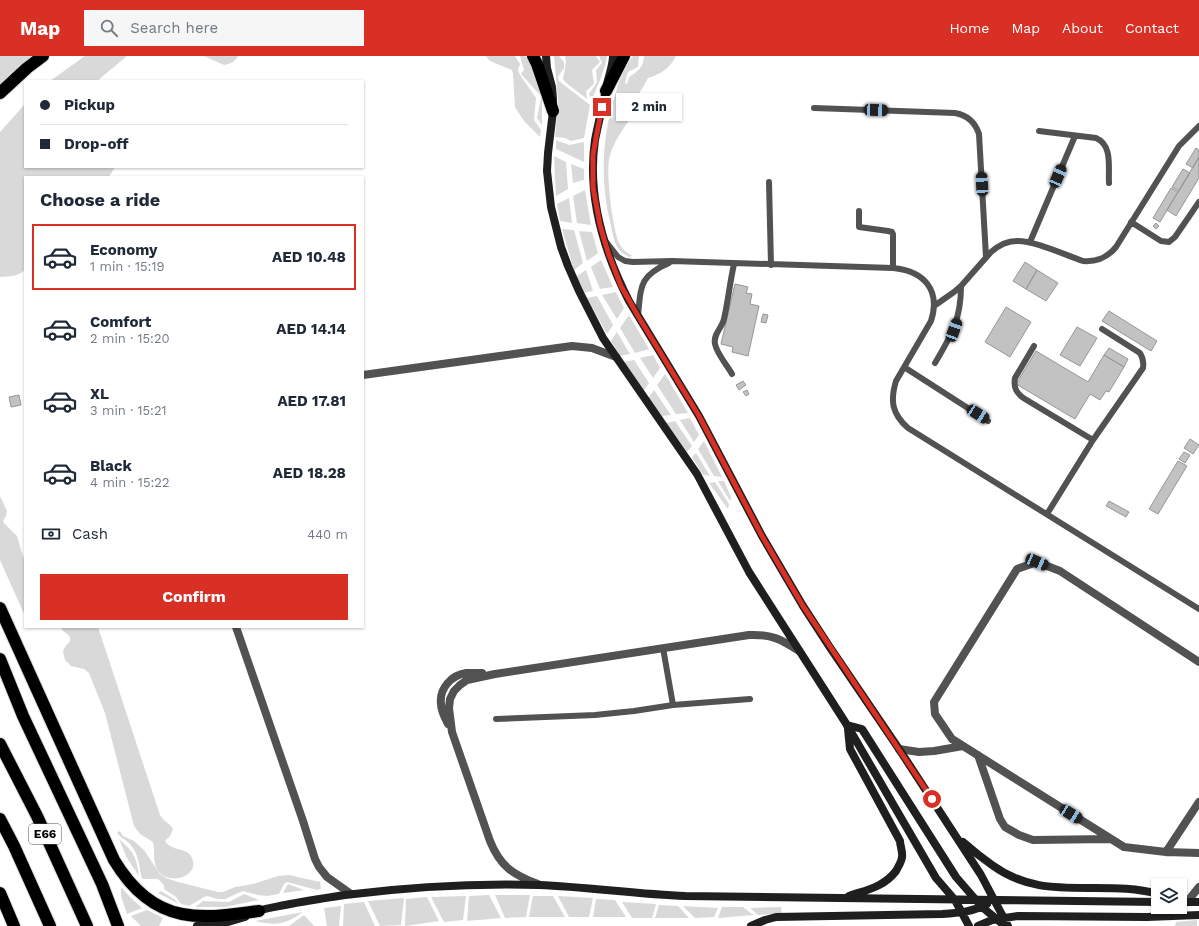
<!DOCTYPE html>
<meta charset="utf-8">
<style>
body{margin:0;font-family:"Work Sans",sans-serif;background:#f6f6f7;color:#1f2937;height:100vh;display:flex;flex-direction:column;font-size:15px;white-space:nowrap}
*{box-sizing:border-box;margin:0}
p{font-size:13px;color:#747a83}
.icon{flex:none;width:22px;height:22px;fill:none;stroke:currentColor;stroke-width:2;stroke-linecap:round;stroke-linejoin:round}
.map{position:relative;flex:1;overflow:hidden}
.drawer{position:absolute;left:24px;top:120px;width:340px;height:452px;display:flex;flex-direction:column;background:#fff;border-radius:0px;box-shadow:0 1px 3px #0004}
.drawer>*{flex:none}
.guide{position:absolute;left:24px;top:24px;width:340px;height:88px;border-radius:0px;box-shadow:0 1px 3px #0004;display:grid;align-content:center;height:88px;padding:0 16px;background:#fff}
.fabs{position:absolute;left:1151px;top:822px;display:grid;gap:8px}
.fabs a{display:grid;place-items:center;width:36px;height:36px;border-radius:0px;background:#fff;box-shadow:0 1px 3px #0004;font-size:20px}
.end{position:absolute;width:18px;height:18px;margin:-9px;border:5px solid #d93025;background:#fff;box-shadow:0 0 0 2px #fff}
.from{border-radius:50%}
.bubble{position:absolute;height:28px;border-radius:0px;background:#fff;box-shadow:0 1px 3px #0004;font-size:13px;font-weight:700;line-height:28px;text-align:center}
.car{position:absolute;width:12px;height:24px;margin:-12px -6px;border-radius:5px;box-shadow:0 0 3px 1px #0007;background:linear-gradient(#222 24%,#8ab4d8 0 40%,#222 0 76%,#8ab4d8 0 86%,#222 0)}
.guide b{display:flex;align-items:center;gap:14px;height:38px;font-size:15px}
.guide b+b{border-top:1px solid #e0e1e3}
.guide i{width:10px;height:10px;background:#1f2937}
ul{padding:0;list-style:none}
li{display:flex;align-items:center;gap:12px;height:66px;margin:0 8px 6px;padding:0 8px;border:2px solid transparent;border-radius:0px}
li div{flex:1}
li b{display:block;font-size:15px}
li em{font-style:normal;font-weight:700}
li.active{border-color:#d93025}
li>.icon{width:36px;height:36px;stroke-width:1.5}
h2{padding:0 16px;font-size:18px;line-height:48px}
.pay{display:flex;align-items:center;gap:10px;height:44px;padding:0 16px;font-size:15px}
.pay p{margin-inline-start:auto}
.action{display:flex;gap:8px;margin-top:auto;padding:8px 16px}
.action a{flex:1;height:46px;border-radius:0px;background:#d93025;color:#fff;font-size:16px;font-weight:700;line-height:46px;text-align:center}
header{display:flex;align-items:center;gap:24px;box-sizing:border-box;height:56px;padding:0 20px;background:#d93025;color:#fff}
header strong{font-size:19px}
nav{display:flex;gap:22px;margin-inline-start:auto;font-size:14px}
.search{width:280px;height:36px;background:#f6f6f7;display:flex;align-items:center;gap:10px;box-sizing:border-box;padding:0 14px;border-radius:0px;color:#747a83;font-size:15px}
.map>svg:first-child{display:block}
</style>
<header>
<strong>Map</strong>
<div class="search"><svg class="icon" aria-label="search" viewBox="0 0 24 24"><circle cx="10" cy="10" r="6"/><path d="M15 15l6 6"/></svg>Search here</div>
<nav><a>Home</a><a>Map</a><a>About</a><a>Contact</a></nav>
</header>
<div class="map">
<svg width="1199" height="870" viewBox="0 0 1199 870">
<rect width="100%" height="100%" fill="#fff"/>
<path fill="#d9d9d9" d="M0 0H34L0 29Z
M85 0H127L97 25H50Z
M204 0H238C235 6 230 8 224 9Z
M486 0H515L520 8 518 14 520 19 536 42 534 64 541 74 540 81 524 65 515 51 513 18 512 14 490 5Z
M520 0H525C533 12 538 25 540 39L521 18 524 14Z
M554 0H559L564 6V12L558 21 559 25 590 49 584 82 571 85 565 82 555 81 558 44Z
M565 0H596L600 6 592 14 594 28 586 35 587 43 565 26 563 23 566 6Z
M599 0H607C605 15 597 30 592 44L589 38 597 26 596 14 602 7Z
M633 0H639L638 11 628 16 625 27 627 28 629 21C638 16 644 10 644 0H676C670 12 661 18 648 22 645 27 642 33 639 38 637 44 637 51 634 56 625 72 612 86 609 104 606 119 613 177 620 189 623 194 627 197 631 199L632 200 630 201C614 195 614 182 610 166 600 124 602 81 615 39 619 25 624 12 633 0Z
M541 42H542V69L537 62Z
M25 48V111H115L109 121H25V214C17 221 10 220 0 221V76Z
M556 84 569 89 584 86V106L556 93Z
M554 100 566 106 568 133 556 140Z
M571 108 584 113V124L573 127Z
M585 134 591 169 577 167 573 140Z
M569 142 572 167 560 165 557 148Z
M562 173 574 174 583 207 574 214Z
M579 175 592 176 598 197 587 205Z
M601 204 613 231 600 233 591 211Z
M586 214 593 235 583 237 576 221Z
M616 236 624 252 617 263 602 239Z
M597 240 613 269 607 278 587 242Z
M629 259 649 293 635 297 620 272Z
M617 276 630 298 620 300 611 285Z
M653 299 660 312 653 322 640 302Z
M634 304 649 327 643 336 624 306Z
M665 318 688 357 676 358 657 329Z
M654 334 671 359 662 360 648 342Z
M690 362 699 379 694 386 680 364Z
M675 365 692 390 687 396 666 367Z
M704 385 722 421 714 420 698 393Z
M696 397 710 420 703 419 692 401Z
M718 425H724L731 441 730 445Z
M715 426 729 448 728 453 709 427Z
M0 440 7 455 6 460 4 463 3 466 17 480 23 500 25 504V560L0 504Z
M61 571H98L160 759C164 766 170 767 173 773L170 780 165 785C173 797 187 790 192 802 201 821 165 832 156 811 153 803 155 794 153 786L140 778 134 770 105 657 89 617 84 613 71 610 65 604 63 595 65 591 70 585C71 577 63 578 61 571Z
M120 775 123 780 134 785 144 794 160 818 166 822 178 826 218 836H223L235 831 253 828 278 820 289 819 320 826 321 833 317 834 287 826 284 828 279 838 267 840 258 839 243 835 225 843H218L207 840 204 841 189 850 181 848 176 841 164 833V829L158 823H142C139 810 139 797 129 787 125 783 121 782 117 777L118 776Z
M119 783C134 797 136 799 139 820L127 802Z
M288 828 304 834 283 837Z
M121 831 131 842 142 852 127 858 121 840Z
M161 835 174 843 179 848 158 837Z
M244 838 259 844 225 851H195L203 845 229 846Z
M489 839 501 862 467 865 469 840Z
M495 839H530L526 861 505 862Z
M466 840 463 864 444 866 431 841Z
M533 840H553L565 861H529Z
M558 840 593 842 589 861H569Z
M427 841 439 865 405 870 406 843Z
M404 842 401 869 380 870 368 845Z
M596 843 615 844 626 861H593Z
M364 846 375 870H343L344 848Z
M622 846 656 848 652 862H632Z
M659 849 678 850 689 862H655Z
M341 850 339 870H327L324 852Z
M683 850 718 852 714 861 695 862Z
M722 851H743L753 859 718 862Z
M781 851 782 857 758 859 750 852Z
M147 854 163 862 159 870H141L131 860Z
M303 856C284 869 277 870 255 865Z
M304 859 314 870H289Z
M1197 864V870H1175L1176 866Z"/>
<path fill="#c2c2c2" stroke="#969696" d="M1196 92 1199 94V101L1193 112 1186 108Z
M1199 101V122L1176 160 1167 154Z
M1183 113 1190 117 1179 135 1172 131Z
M1171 132 1178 136 1160 166 1153 162Z
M1156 167 1159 170 1156 173 1153 170Z
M1025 206 1037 214 1026 233 1013 225Z
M1037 214 1058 227 1046 245 1026 233Z
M735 228 748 231 746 237 752 238 750 248 759 250 748 300 732 296 733 291 721 288Z
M1006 251 1031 266 1010 301 985 286Z
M1109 255 1157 285 1151 295 1102 265Z
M763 258 768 259 766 267 761 266Z
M1077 271 1097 282 1080 310 1060 299Z
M1109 292 1128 303 1124 311 1104 299Z
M1036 295 1088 326 1104 299 1124 311 1109 336 1106 335 1100 344 1090 338 1075 363 1016 328Z
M743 325 746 329 739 334 736 329Z
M747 334 749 338 746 340 743 336Z
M19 339 21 349 11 351 9 341Z
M1190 383 1199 389 1193 398 1184 392Z
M1184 396 1190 399 1185 407 1179 403Z
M1178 405 1187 410 1158 458 1149 453Z
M1109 445 1129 456 1126 461 1106 450Z"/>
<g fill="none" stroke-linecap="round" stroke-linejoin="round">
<defs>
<path id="highway" d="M533 0 537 8 553 55
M606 35 624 0
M0 37 27 12 43 0
M0 552 114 804C129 829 151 852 182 858 207 863 234 858 259 855
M0 603 23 660 102 828 118 870
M0 688 37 760 87 870
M0 763 14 790 50 870
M0 837 14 870"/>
</defs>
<use href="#highway" stroke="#dbdbdb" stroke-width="14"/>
<path stroke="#525252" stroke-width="6" d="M814 52 955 57C967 59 975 66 979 78L986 201
M1039 75 1096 82C1113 89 1108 112 1109 127
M769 126 771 209
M859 155V171L888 175 892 176 893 178V212
M1131 166 1161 185 1169 186 1175 181 1199 146
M1030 186 1075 80
M607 187 618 201 625 205 633 206 672 205 893 212C924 215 941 234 931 265L896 325C890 345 892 358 908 372L1199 553
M934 250 954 236 961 230 991 196C998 190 1006 185 1016 185 1033 184 1065 199 1083 205 1097 206 1107 202 1116 191L1179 90 1199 70
M638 260C641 230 639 220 669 207
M1034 290 1015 322C1013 332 1017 338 1025 343L1093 384
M935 307C951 280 961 264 961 230
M904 311 988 365
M732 318C727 309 717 298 715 288 713 278 722 272 724 263 728 245 730 226 734 208
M1047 458 1093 384 1143 312C1144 306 1143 302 1140 297L1102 273
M663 592 673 649
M496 663 595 659 634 655 673 649 750 643"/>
<path stroke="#525252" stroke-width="8" d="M363 319 572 290 592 292 616 301
M236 571 303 765 315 803 319 811 327 821 351 838
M1199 606 1060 515 1037 506 1017 513 934 646 935 658 952 683 1124 791 1166 796 1199 797
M448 668C445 662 441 655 441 648 439 632 452 619 466 617 472 617 477 617 482 617
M899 693 919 696 934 695 963 690
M978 699 1000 763 1005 771 1019 779 1033 784 1110 783
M1166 796 1199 746
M538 828C513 819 500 810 490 785L452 676 449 652 450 643 454 635 460 629 467 624 495 618 749 579C771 578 781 583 799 595
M1187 846 1199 831"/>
<path stroke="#1f1f1f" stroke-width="8" d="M546 0 547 12 552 31 553 43V55L548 97 547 115 551 151 561 191 568 210 579 235 603 282 697 418 749 516 847 669 936 822 955 844 969 870
M613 0C613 8 610 16 608 24 604 44 599 64 595 84 587 139 604 196 629 245L699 360 762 480 803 550 829 590 899 693 981 819 1008 870
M847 669 862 673 956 821 982 851 1005 870
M848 673 850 693 900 785C900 790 903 796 902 801 902 805 898 811 896 815 884 831 866 834 849 840
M963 786C972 794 982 802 992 809 1025 833 1056 832 1094 832 1116 832 1137 832 1158 838
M1180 846H1199
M256 856C265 852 275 851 285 849 305 845 325 842 345 839 409 831 474 827 539 829 588 831 636 838 685 840L1158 846
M197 870 221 868 245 861
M751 870 765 864 776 861 942 858C957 857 973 856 987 848
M978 870 992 864 1018 860 1147 861 1199 859"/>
<use href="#highway" stroke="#000" stroke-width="12"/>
</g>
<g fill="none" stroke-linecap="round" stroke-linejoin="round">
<path stroke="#d93025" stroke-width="5" d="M602 51 596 82 593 99V131L600 169 604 183 609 199 621 230 638 260 699 360 762 480 803 550 932 743"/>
</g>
<g text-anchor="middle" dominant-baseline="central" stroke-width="3.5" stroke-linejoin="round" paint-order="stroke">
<rect fill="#fff" stroke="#4c4c4c" stroke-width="1" x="29" y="768" width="32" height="20" rx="3"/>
<g font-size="12" font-weight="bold" fill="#000">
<text x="45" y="778">E66</text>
</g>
</g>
</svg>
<div class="fabs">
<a><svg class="icon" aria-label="layers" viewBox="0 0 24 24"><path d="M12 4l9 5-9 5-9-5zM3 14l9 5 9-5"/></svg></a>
</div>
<i class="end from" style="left:932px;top:743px"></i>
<i class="end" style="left:602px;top:51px"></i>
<div class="bubble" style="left:616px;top:37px;width:66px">2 min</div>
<i class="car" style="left:876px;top:54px;rotate:92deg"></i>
<i class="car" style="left:1058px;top:120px;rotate:23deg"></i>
<i class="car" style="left:982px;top:128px;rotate:357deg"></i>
<i class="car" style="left:954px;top:274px;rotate:20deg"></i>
<i class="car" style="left:978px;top:358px;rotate:123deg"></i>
<i class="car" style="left:1037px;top:506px;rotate:113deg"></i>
<i class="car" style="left:1071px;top:758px;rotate:122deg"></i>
<div class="guide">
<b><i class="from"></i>Pickup</b>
<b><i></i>Drop-off</b>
</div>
<section class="drawer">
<h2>Choose a ride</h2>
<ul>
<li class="active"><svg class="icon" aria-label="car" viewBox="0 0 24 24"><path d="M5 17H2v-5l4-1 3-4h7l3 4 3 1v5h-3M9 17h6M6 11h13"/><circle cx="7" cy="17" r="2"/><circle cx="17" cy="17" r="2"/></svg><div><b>Economy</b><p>1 min · 15:19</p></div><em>AED 10.48</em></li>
<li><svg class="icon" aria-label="car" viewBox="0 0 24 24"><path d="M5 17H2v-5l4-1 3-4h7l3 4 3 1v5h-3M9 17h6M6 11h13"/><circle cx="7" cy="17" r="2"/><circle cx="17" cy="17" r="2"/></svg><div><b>Comfort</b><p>2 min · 15:20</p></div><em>AED 14.14</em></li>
<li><svg class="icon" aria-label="car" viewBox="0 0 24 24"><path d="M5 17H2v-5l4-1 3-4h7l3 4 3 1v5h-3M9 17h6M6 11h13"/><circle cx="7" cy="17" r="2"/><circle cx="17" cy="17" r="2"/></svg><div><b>XL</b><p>3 min · 15:21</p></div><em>AED 17.81</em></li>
<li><svg class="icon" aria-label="car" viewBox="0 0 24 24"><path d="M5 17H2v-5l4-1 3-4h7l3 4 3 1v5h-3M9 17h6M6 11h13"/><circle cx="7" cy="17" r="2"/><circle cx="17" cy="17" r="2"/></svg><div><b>Black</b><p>4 min · 15:22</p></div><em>AED 18.28</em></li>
</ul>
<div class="pay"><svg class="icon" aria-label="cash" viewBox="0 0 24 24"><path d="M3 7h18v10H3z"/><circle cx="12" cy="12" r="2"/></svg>Cash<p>440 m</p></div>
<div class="action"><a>Confirm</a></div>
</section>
</div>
